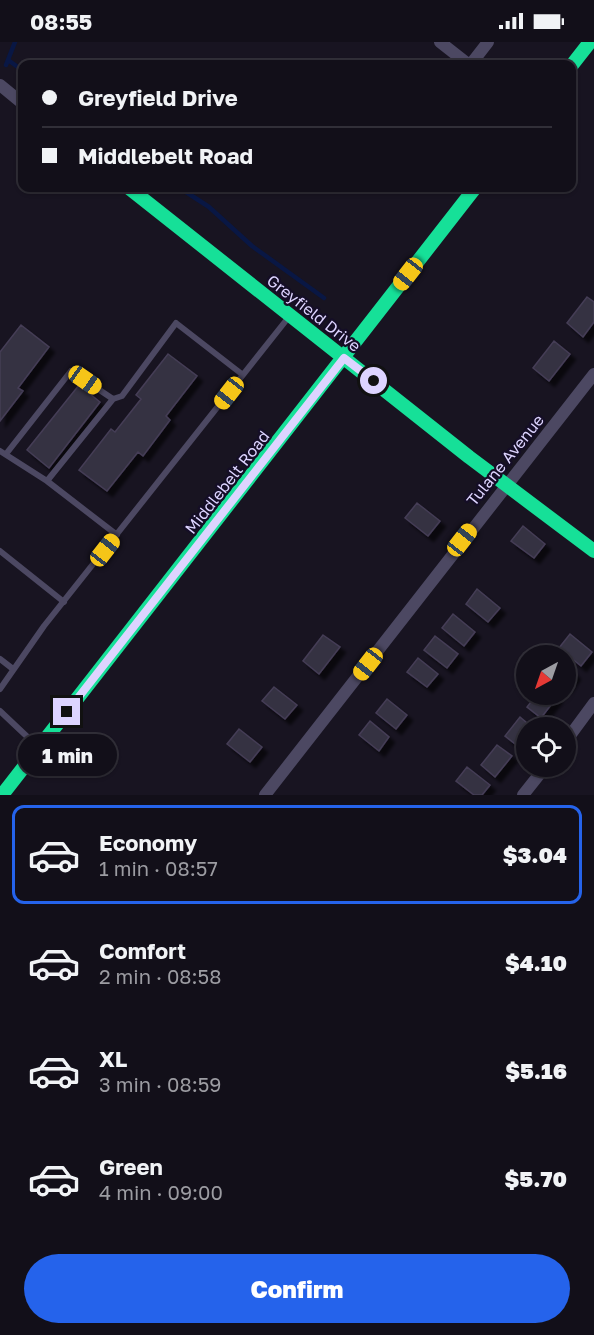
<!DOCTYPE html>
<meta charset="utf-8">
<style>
body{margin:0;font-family:"Golos Text",sans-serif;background:#1f1d26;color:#f1f3f6;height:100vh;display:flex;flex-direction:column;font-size:22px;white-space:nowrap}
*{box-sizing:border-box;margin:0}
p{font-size:20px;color:#9c9ca2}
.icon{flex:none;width:33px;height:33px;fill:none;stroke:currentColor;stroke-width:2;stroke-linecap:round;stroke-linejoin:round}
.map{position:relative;height:753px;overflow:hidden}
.panel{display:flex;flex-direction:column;background:#120f19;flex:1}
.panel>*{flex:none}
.top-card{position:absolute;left:18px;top:18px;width:558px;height:132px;border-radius:12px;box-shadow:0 2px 4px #0004,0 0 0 2px #312f38;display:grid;align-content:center;height:132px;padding:0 24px;background:#120f19}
.needle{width:39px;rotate:220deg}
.fabs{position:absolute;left:516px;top:603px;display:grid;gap:12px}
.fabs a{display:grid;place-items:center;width:60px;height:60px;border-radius:50%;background:#120f19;box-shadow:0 2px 4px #0004,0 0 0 2px #312f38;font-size:30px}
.end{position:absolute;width:27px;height:27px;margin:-14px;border:8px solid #ddd4ff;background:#111;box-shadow:0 0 0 3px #111}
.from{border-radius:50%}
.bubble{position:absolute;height:42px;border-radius:21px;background:#120f19;box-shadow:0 2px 4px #0004,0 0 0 2px #312f38;font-size:20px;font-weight:800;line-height:42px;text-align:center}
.car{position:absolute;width:18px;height:36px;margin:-18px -9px;border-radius:8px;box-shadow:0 0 4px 2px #0007;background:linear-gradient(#f5c518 24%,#345 0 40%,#f5c518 0 76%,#345 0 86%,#f5c518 0)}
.top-card b{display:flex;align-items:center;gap:21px;height:57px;font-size:22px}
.top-card b+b{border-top:2px solid #312f38}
.top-card i{width:15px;height:15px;background:#f1f3f6}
ul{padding:10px 0 0;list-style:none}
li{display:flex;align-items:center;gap:18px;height:99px;margin:0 12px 9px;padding:0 12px;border:3px solid transparent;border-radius:12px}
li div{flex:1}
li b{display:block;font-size:22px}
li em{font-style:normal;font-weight:800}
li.active{border-color:#2563eb}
li>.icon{width:54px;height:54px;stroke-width:1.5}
.action{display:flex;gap:12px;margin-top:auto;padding:12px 24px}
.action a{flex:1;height:69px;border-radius:36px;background:#2563eb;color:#fff;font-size:24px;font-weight:800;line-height:69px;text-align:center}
.status{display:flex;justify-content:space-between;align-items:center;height:42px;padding:0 30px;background:#120f19;direction:ltr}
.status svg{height:16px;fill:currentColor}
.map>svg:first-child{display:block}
</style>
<div class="status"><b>08:55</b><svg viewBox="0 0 49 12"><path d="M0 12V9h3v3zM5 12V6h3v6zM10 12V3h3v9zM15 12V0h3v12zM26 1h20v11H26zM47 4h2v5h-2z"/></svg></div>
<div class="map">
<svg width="594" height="753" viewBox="0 0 594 753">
<defs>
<filter id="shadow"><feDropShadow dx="5.5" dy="5.5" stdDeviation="1.5" flood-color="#0009"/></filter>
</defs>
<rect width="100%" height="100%" fill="#181421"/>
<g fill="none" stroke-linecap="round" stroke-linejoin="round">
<path stroke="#091744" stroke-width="4.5" d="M8 18 22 28
M6 23 15 0
M180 146 209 165 252 204 324 256"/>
</g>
<path fill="#363143" stroke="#453e56" stroke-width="1.5" filter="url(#shadow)" d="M587 255 594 260V280L583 295 567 281Z
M21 283 49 305 18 346 23 349 0 379V310Z
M554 299 570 312 549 339 533 326Z
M168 312 197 334 166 374 170 378 143 414 138 410 107 449 79 428 111 387 115 390 141 357 136 353Z
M79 343 100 360 49 426 27 408Z
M417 461 440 479 428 494 405 476Z
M523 484 545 502 534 516 511 499Z
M477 547 500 566 488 580 466 562Z
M453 572 475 590 464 604 442 586Z
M570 592 592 610 581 624 559 606Z
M323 593 340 605 319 632 303 619Z
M435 594 458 612 447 626 424 608Z
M418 616 438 632 427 645 407 630Z
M566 624 575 632 566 645Z
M274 645 297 663 285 677 262 659Z
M537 652H554L557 655 541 676 527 665Z
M387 657 407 673 396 687 376 671Z
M520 675 533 686H526V696L519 705 505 694Z
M370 679 389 695 379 709 359 693Z
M239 687 262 705 250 720 227 702Z
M497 703 512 714 495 735 481 723Z
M467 725 490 743 482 753H474L456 739Z"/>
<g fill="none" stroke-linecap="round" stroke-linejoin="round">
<path stroke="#4c4862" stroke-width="6" d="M113 357 122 354 176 281 243 333
M0 409 47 439 117 493
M6 412 71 329 113 357 47 439
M0 509 64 560
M0 617 13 627
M0 647 44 584 288 276
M0 669 36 703"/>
<path stroke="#4c4862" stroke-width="12" d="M440 0 468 22
M471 22 488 0
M0 43 22 61
M566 699 594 661
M265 753 594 332
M523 753 546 724"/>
<path stroke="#16e098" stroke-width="14" d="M572 23 590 0
M129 146 469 415 594 509
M2 753 475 146"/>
</g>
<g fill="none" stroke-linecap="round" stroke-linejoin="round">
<path stroke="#ddd4ff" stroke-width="8" d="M67 670 344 316 374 339"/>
</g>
<g text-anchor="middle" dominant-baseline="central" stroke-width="4.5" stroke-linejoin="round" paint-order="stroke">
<g font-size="16" fill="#ddd4ff" stroke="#150e27">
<text transform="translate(314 271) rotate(38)">Greyfield Drive</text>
<text transform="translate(505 418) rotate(-51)">Tulane Avenue</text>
<text transform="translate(227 440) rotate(-52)">Middlebelt Road</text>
</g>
</g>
</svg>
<div class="fabs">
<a><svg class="needle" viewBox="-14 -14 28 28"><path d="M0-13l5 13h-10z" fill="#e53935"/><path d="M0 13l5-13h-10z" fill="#9c9ca2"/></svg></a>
<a><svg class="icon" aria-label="locate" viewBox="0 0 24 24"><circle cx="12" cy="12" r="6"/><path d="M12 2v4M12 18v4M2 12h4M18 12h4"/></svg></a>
</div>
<i class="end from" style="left:374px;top:339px"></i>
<i class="end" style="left:67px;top:670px"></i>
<div class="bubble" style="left:18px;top:692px;width:99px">1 min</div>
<i class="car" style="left:408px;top:232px;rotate:218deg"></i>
<i class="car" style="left:85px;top:338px;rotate:125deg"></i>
<i class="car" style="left:229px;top:351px;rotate:218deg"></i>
<i class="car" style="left:462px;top:498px;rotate:38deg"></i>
<i class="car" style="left:105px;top:508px;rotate:38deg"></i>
<i class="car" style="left:368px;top:622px;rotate:218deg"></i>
<div class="top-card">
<b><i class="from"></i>Greyfield Drive</b>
<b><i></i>Middlebelt Road</b>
</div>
</div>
<section class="panel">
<ul>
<li class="active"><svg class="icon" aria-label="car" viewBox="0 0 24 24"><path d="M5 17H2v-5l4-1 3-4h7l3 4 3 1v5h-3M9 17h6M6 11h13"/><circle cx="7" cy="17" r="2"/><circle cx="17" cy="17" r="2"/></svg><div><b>Economy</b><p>1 min · 08:57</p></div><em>$3.04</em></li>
<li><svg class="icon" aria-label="car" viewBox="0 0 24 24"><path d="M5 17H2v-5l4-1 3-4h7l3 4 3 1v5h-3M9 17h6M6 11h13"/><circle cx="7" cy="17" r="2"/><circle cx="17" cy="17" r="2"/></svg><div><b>Comfort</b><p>2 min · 08:58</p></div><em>$4.10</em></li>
<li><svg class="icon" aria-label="car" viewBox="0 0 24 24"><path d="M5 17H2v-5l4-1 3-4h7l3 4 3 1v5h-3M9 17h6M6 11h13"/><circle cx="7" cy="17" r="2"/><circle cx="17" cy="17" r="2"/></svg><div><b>XL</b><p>3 min · 08:59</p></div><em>$5.16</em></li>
<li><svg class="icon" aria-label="car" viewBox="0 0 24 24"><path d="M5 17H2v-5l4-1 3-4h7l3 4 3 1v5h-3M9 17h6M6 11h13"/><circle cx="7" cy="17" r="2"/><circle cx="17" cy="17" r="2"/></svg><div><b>Green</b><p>4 min · 09:00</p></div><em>$5.70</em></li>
</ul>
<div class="action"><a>Confirm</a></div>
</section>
